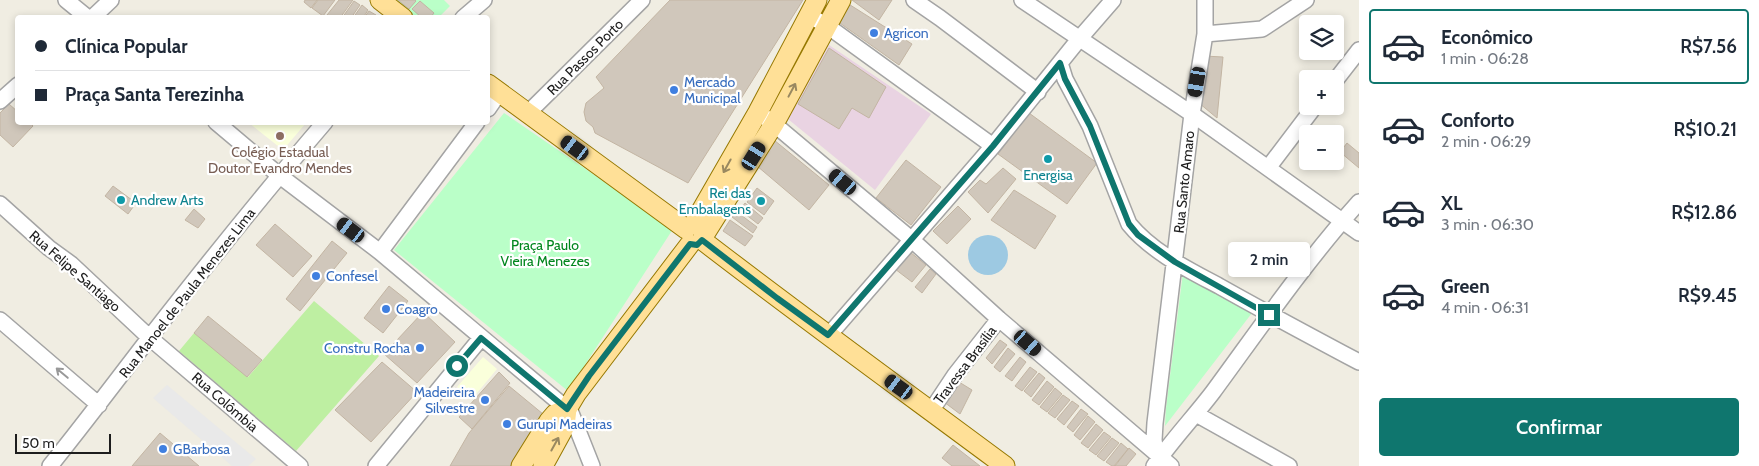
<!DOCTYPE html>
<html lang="pt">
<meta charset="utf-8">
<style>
body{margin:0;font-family:Cabin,sans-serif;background:#f2f2f3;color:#1f2937;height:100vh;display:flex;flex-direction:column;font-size:19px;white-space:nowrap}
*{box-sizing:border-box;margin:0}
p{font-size:16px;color:#747a83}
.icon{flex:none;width:28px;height:28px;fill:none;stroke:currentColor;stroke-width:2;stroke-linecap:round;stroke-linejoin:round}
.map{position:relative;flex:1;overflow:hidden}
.side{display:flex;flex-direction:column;background:#fff;width:400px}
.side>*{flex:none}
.banner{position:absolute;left:15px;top:15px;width:475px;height:110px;border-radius:5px;box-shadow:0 2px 8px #0003;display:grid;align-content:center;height:110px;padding:0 20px;background:#fff}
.controls{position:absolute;left:1299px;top:15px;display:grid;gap:10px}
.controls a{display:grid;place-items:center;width:45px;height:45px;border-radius:5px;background:#fff;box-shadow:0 2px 8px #0003;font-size:25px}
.scale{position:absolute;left:15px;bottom:12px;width:96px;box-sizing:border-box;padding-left:5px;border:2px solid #1d1d1d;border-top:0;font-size:14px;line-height:18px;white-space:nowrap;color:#1d1d1d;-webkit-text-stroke:4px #fff;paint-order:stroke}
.end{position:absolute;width:22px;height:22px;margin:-11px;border:6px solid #0f766e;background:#fff;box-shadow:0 0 0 2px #fff}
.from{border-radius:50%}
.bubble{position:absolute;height:35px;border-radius:5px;background:#fff;box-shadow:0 2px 8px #0003;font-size:16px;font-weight:600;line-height:35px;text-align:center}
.car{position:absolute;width:15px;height:30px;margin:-15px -8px;border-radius:6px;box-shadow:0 0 4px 1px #0007;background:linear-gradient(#222 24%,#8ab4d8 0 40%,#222 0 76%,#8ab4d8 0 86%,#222 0)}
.banner b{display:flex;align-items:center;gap:18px;height:48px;font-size:19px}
.banner b+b{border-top:1px solid #e0e1e3}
.banner i{width:12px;height:12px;background:#1f2937}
ul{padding:9px 0 0;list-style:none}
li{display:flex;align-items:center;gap:15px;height:75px;margin:0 10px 8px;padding:0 10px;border:2px solid transparent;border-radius:5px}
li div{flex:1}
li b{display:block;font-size:19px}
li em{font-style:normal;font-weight:600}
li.current{border-color:#0f766e}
li>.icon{width:45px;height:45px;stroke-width:1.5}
.action{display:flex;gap:10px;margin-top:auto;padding:10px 20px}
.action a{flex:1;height:58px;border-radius:5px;background:#0f766e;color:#fff;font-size:20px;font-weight:600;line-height:58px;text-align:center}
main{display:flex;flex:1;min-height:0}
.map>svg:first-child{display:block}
</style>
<main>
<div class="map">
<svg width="1359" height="466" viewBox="0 0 1359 466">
<rect width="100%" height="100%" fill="#f0ede2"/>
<path fill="#e9d3e2" d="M829 45 931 114 875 190 788 119Z"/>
<path fill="#faffdb" d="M249 123H306L283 150Z
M483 357 497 369 472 399 457 387Z"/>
<path fill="#beefa2" d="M314 301 379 356 296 451 179 351 194 333 248 377Z"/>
<path fill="#baffc8" d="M391 0H444L450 6 439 17H413Z
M504 113 673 229 568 391 394 250Z
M1183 272 1252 313 1165 426 1166 408Z"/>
<path fill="#e9e9e9" d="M167 385 256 459 248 466H232L153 398Z"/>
<path fill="#9dc9e2" d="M968 255a20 20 0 1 1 40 0a20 20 0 1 1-40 0Z"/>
<path fill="#d0c7bb" stroke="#c3b5a3" d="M305 0H317L311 8 304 2Z
M318 0H335L323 16 312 8Z
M339 0H353L340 18H330L327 15Z
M398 0H415L416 1 409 9Z
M670 0H803L688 183 595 133 593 127 586 121 584 112 586 103 604 88 596 77Z
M852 0H892L879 20Z
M354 1 360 5 351 18H342Z
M420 1 434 13 430 18H422L412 9Z
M847 3 912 44 899 65 837 21Z
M362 5 368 10 363 18H353Z
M369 11 376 15 374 18H364Z
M829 48 886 87 869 118 852 108 839 129 798 104Z
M1204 56 1223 57 1217 118 1199 103Z
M9 104 18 112V122H29L33 126 13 147 0 135V113Z
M1029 113 1097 163 1067 204 998 154Z
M774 140 829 185 809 210 757 166Z
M1347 143 1359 153V168L1340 152Z
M906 160 941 187 911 225 876 198Z
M1003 168 1016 179 988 213 968 192 980 180 986 184Z
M113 186 136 203 128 214 105 196Z
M757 188 774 201 764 215 747 202Z
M1014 190 1056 216 1035 249 991 220Z
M745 203 763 218 758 224 740 210Z
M958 206 971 219 947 244 933 231Z
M194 209 205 219 198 228 185 220Z
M737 212 757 227 753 233 732 217Z
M730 220 753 236 745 246 723 231Z
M275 224 312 256 293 277 256 245Z
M332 241 347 253 300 311 286 299Z
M910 252 926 265 912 282 895 269Z
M930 269 936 274 922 293 915 287Z
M389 286 408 301 383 333 364 318Z
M423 312 455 342 417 383 384 354Z
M208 316 262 360 247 377 194 333Z
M1000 340 1007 345 992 364 986 358Z
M1008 348 1015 354 1000 372 994 367Z
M1020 357 1026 362 1012 381 1005 376Z
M382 362 417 392 371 442 335 410Z
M1030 367 1037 372 1022 391 1015 386Z
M499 372 510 383 472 429 459 417Z
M1039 373 1045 378 1031 397 1024 391Z
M1047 381 1054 387 1039 405 1032 400Z
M959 382 972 390 960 414 944 402Z
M509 386 543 414 511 466H450L469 433Z
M1055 388 1062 394 1047 412 1040 407Z
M1063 395 1070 400 1055 418 1048 413Z
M1072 401 1079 406 1064 425 1057 419Z
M1081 409 1088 414 1073 432 1067 427Z
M1088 416 1095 422 1080 440 1074 435Z
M1096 424 1103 430 1088 448 1081 443Z
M1104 432 1111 437 1096 455 1089 450Z
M160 433 199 466H132Z
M1112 438 1119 443 1104 461 1097 456Z
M1121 443 1128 449 1114 466H1112L1106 462Z
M953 445 980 466H952L942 458Z
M1129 448 1136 454 1126 466H1115Z"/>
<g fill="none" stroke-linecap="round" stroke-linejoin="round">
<defs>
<path id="minor" d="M66 0 88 18
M914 0 940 18 1038 92
M1022 0 1192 114 1359 233
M808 15 826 25 993 146
M92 18 111 0
M463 18 484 0
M1205 34 1262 29 1306 0
M1060 63 1065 79 1090 126 1129 224C1152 252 1187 269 1219 286 1265 312 1312 337 1359 362
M1335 81 1359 50
M0 101 18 85
M488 109 499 93
M758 112 774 124 912 240 999 319 1171 466
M528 113 642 0
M216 122 280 176 380 252 567 409 571 413 592 466
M1268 168 1315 106
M0 204 49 248 71 264 150 338 300 466
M380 252 477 122
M0 320 99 405
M829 335 993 146 1080 38 1113 0
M931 411 955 375 999 319
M1196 414 1289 466
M1156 453 1154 440 1155 423 1192 114 1205 34V0
M50 466C84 424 117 380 150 337 207 264 265 192 325 122
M376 466 481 338
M1154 466C1172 440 1194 417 1213 392 1260 328 1306 261 1359 202"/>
<path id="major" d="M380 0 403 18
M488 84 686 229
M693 225 758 112 817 0
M703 237 774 124 841 0
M702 240C802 317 904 391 1005 466
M521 466 549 421 555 414 567 409
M543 466 565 426 567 409 576 394 690 244"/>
</defs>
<use href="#minor" stroke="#a4a4a4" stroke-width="18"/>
<use href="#major" stroke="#967800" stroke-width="21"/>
<use href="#minor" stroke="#fff" stroke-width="15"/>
<use href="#major" stroke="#ffe097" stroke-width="19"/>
</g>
<defs><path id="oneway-shaft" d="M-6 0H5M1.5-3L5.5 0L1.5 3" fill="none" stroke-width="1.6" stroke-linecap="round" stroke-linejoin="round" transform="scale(1.25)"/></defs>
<g stroke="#998860">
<use href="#oneway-shaft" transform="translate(792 90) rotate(-62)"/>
<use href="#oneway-shaft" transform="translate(727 166) rotate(119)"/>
<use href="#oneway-shaft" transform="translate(555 444) rotate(-61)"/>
</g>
<use stroke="#999" href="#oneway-shaft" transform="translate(62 373) rotate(-140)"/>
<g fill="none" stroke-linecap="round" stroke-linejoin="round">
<path stroke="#0f766e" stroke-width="6" d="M457 366 481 338 567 409 589 376 690 244 697 245 702 240 777 298 828 335 993 146 1060 63 1065 79 1090 126 1129 224 1138 235 1175 262 1269 315"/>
</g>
<g fill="#3f7fe0" stroke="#fff" stroke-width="2">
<circle cx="874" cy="33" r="5"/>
<circle cx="674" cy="90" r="5"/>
<circle cx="316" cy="276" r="5"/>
<circle cx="386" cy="309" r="5"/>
<circle cx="420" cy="348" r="5"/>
<circle cx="485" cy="400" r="5"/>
<circle cx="507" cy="424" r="5"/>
<circle cx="163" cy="449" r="5"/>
</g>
<circle fill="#8d6e63" stroke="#fff" stroke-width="2" cx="280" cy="136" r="5"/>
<g fill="#0f9aa8" stroke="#fff" stroke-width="2">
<circle cx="1048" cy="159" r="5"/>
<circle cx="121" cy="200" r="5"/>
<circle cx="761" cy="201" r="5"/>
</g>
<g text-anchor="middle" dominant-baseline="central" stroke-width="4.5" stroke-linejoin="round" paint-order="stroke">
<g font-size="14" fill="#366cbe" stroke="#fff" text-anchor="start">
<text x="884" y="33">Agricon</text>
<text x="684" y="82">Mercado<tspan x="684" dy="16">Municipal</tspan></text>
<text x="326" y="276">Confesel</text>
<text x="396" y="309">Coagro</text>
<text x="410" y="348" text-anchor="end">Constru Rocha</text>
<text x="475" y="392" text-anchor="end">Madeireira<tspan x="475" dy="16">Silvestre</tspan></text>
<text x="517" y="424">Gurupi Madeiras</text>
<text x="173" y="449">GBarbosa</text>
</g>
<g font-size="14" fill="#1d1d1d" stroke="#fff">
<text transform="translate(585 57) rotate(-45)">Rua Passos Porto</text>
<text transform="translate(1184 182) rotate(-84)">Rua Santo Amaro</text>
<text transform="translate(75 271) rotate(41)">Rua Felipe Santiago</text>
<text transform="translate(187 293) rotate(-52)">Rua Manoel de Paula Menezes Lima</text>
<text transform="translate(965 365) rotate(-53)">Travessa Brasília</text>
<text transform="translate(225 402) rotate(41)">Rua Colômbia</text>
</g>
<g font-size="14" fill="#785e54" stroke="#fff">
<text x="280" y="152">Colégio Estadual<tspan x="280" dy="16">Doutor Evandro Mendes</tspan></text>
</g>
<g font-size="14" fill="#0d838f" stroke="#fff">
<text x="1048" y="175">Energisa</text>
<text x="751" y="193" text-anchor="end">Rei das<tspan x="751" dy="16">Embalagens</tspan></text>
<text x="131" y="200" text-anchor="start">Andrew Arts</text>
</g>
<g font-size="14" fill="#00861d" stroke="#fff">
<text x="545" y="245">Praça Paulo<tspan x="545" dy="16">Vieira Menezes</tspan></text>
</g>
</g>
</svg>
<div class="controls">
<a><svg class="icon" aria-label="layers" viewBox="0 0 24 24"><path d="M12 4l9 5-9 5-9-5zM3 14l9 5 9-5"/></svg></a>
<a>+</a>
<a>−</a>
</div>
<div class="scale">50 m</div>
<i class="end from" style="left:457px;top:366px"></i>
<i class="end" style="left:1269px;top:315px"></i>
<div class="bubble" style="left:1228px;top:242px;width:82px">2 min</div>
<i class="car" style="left:1197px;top:82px;rotate:190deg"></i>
<i class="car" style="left:575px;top:148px;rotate:306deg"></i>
<i class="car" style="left:754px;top:156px;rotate:32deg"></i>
<i class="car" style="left:843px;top:182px;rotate:310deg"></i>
<i class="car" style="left:351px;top:230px;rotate:307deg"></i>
<i class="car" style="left:1028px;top:343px;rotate:131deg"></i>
<i class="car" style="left:899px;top:387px;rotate:306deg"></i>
<div class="banner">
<b><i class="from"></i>Clínica Popular</b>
<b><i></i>Praça Santa Terezinha</b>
</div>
</div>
<section class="side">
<ul>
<li class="current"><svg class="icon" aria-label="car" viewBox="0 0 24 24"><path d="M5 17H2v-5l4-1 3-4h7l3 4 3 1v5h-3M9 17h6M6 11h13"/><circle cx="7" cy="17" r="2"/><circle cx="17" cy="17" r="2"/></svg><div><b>Econômico</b><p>1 min · 06:28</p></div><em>R$7.56</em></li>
<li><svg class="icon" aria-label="car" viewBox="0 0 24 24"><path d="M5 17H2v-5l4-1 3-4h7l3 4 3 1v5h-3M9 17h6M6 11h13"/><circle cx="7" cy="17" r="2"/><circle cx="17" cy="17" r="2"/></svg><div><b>Conforto</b><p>2 min · 06:29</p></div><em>R$10.21</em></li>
<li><svg class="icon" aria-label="car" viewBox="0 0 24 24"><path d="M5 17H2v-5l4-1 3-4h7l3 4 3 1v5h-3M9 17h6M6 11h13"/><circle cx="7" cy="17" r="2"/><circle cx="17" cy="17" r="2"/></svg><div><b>XL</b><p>3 min · 06:30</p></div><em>R$12.86</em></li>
<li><svg class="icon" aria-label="car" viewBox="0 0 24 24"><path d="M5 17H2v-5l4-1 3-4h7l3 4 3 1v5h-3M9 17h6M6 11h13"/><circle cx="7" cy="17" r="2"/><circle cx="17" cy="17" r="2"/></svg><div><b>Green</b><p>4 min · 06:31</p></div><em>R$9.45</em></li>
</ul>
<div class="action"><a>Confirmar</a></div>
</section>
</main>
